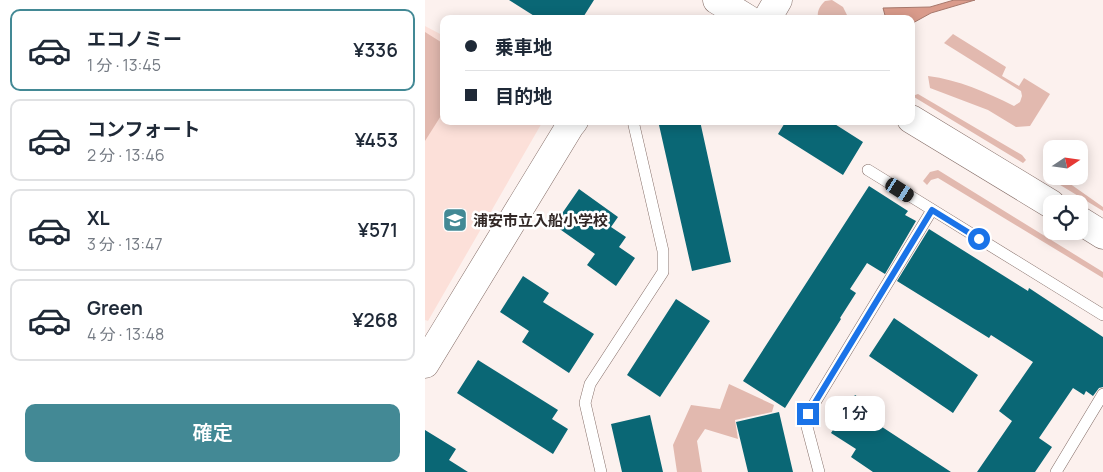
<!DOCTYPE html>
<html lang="ja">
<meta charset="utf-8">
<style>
body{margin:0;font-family:Manrope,"Noto Sans JP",sans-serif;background:#f2f2f3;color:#1f2937;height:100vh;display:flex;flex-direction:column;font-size:19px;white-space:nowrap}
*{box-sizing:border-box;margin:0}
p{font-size:16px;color:#747a83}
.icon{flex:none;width:28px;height:28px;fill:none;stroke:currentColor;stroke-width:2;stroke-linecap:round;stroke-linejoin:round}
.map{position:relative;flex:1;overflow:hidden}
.side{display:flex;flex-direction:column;background:#fff;width:425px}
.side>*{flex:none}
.hud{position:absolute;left:15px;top:15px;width:475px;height:110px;border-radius:10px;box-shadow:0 2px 12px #0003;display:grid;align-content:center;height:110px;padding:0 25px;background:#fff}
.needle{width:32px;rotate:77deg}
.fabs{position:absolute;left:618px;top:140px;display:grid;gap:10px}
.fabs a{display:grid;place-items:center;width:45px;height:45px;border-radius:10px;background:#fff;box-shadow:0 2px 12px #0003;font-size:25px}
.end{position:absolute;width:22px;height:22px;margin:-11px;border:6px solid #1a73e8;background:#fff;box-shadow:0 0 0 2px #fff}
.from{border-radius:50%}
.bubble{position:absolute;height:35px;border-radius:10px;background:#fff;box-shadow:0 2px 12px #0003;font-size:16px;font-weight:600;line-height:35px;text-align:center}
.car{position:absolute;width:15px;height:30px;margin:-15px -8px;border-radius:6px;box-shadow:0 0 4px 1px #0007;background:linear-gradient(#222 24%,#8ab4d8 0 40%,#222 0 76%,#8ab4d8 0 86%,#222 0)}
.hud b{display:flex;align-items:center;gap:18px;height:48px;font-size:19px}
.hud b+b{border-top:1px solid #e0e1e3}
.hud i{width:12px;height:12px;background:#1f2937}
ul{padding:9px 0 0;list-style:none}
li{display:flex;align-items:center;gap:15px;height:82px;margin:0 10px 8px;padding:0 15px;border:2px solid #e0e1e3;border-radius:10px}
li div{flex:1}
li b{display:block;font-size:19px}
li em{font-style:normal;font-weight:600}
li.current{border-color:#438995}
li>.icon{width:45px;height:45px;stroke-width:1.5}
.action{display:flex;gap:10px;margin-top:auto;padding:10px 25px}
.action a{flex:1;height:58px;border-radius:10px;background:#438995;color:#fff;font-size:20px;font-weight:600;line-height:58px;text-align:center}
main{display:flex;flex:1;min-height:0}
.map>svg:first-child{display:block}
</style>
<main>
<section class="side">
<ul>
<li class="current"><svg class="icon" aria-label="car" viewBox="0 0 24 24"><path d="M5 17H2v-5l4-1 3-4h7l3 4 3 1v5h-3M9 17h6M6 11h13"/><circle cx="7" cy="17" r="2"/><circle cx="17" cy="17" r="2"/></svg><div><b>エコノミー</b><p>1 分 · 13:45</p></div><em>¥336</em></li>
<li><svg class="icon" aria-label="car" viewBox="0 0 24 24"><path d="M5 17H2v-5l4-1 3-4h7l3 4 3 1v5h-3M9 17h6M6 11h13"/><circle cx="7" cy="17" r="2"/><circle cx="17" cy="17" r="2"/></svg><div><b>コンフォート</b><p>2 分 · 13:46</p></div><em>¥453</em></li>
<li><svg class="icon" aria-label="car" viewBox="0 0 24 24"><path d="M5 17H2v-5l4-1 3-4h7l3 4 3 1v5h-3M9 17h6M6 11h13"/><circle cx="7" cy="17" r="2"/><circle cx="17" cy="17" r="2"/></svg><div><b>XL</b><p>3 分 · 13:47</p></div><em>¥571</em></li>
<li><svg class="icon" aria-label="car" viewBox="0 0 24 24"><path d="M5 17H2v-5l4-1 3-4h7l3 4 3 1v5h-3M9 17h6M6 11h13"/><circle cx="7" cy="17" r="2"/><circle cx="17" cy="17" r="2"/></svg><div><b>Green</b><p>4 分 · 13:48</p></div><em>¥268</em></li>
</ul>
<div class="action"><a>確定</a></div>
</section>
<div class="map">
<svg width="678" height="472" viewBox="0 0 678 472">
<rect width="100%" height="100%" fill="#fcf1ee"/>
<path fill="#fce0d9" d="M0 26 19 36V121H118L3 321 0 320Z"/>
<path fill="#e2b9af" d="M407 0 418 7 424 19H393C392 11 394 7 400 1Z
M0 32 19 44V111L0 141Z
M528 34 581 67 577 76 594 86 599 78 625 94 605 126 591 127 563 110 505 88 503 76C534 80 561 92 589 106L595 102 597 96 596 91 519 43Z
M493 94 597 155 601 160 598 163 489 97 490 95Z
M513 170 678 272V278L513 178 506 180 502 185 498 181 505 172Z
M623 170H626V176H634L678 207V211L622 177Z
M304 384 349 405 347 412 310 420 313 439 280 429 272 441 277 472H252L248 445 266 405 295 409Z"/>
<path fill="#da9b8b" stroke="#a7786c" d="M529 0H550L506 13 486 24V19H461L458 8 505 7Z"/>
<path fill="#0a6775" d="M84 0H169L157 19H114Z
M252 121H275L306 262 267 271 234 125Z
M361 121H405L438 142 418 175 353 134Z
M444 186 483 211 480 215 491 221 460 274 442 263 425 289 431 293 415 318 416 319 360 408 318 381Z
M154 189 193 217 186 227 201 237 194 247 210 258 191 286 162 265 170 254 129 225Z
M504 229 603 291 604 288 678 337V387L674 388 668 396 661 391 659 395 648 388 614 438 627 447 610 472H552L587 421 574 411 608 362 566 335 564 338 472 281Z
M98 276 124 293 118 302 169 334 144 373 97 342 104 331 75 312Z
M251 299 285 321 235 397 202 375Z
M469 318 553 375 528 413 444 356Z
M53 360 133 410 127 419 143 429 128 454 32 393Z
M430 395 458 413 451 423 526 472H448L426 457 431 449 406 433Z
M354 412 368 472H323L311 422Z
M225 415 238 472H197L186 424Z
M0 430 31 449 24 460 43 472H0Z"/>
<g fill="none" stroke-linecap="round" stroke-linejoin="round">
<defs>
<path id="service" d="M443 170 678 315
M176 472 160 403 165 384 238 272V251L208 121
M394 472 381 423 383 414 507 210
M631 472 678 394"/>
<path id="tertiary" d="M292 0 323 19
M342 19 353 0
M486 119 626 204
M654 220 678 235
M0 364 145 126 149 121"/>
</defs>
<use href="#service" stroke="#836c66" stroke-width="12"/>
<use href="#tertiary" stroke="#836c66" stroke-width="29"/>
<use href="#service" stroke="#fff" stroke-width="11"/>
<use href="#tertiary" stroke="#fff" stroke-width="28"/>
</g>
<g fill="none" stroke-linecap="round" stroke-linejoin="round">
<path stroke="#1a73e8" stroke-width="6" d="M383 414 507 210 554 239"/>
</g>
<defs>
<symbol id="school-square" viewBox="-11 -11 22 22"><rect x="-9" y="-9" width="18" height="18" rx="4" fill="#438995" stroke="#fff"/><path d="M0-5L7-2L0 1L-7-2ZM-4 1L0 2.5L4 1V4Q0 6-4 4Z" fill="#fff"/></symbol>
</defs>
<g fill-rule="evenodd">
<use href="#school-square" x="16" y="206" width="28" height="28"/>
</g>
<g text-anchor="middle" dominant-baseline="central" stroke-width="5" stroke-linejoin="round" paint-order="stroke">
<g font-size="15" font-weight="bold" fill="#312725" stroke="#fff" text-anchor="start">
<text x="48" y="220">浦安市立入船小学校</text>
</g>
</g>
</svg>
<div class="fabs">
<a><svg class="needle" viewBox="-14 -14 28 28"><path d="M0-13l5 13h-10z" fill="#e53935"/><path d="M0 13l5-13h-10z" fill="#747a83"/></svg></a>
<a><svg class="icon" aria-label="locate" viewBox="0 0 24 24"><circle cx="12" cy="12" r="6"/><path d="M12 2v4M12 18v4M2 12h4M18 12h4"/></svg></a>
</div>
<i class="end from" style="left:554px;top:239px"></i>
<i class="end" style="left:383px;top:414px"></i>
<div class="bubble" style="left:400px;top:396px;width:60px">1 分</div>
<i class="car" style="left:475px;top:190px;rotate:122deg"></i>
<div class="hud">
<b><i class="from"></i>乗車地</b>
<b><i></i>目的地</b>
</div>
</div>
</main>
